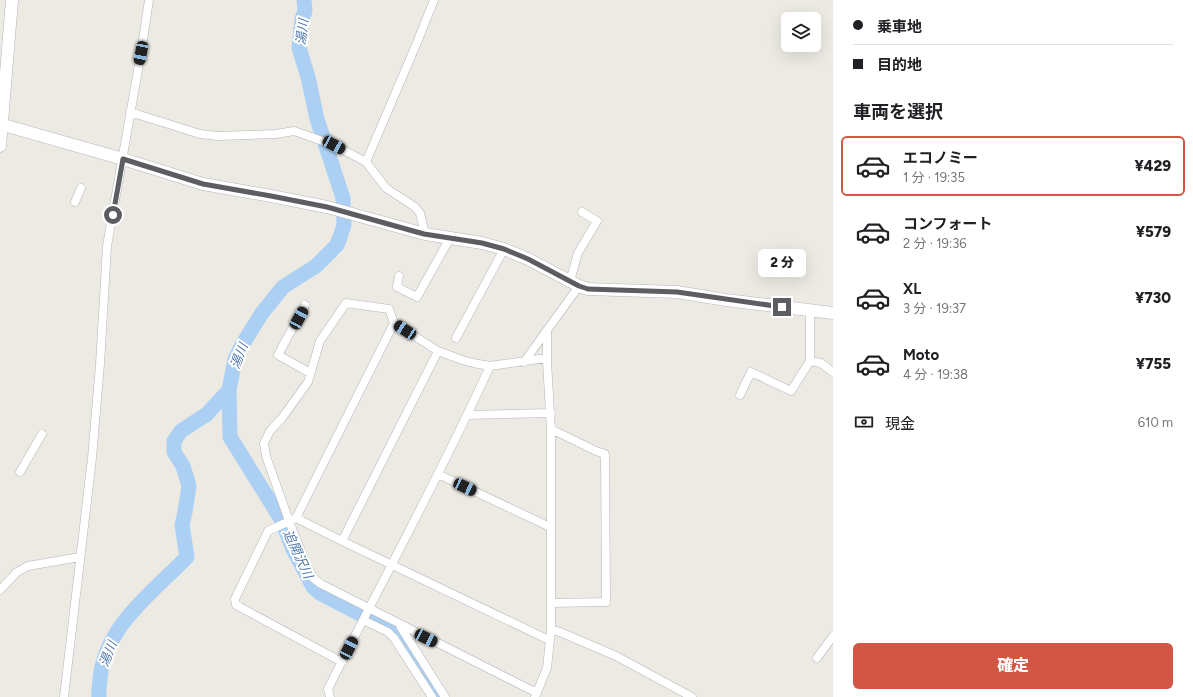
<!DOCTYPE html>
<html lang="ja">
<meta charset="utf-8">
<style>
body{margin:0;font-family:Figtree,"Noto Sans JP",sans-serif;background:#f2f2f2;color:#202124;height:100vh;display:flex;flex-direction:column;font-size:15px;white-space:nowrap}
*{box-sizing:border-box;margin:0}
p{font-size:13px;color:#757577}
.icon{flex:none;width:22px;height:22px;fill:none;stroke:currentColor;stroke-width:2;stroke-linecap:round;stroke-linejoin:round}
.map{position:relative;flex:1;overflow:hidden}
.details{display:flex;flex-direction:column;background:#fff;width:360px}
.details>*{flex:none}
.top-card{display:grid;align-content:center;height:88px;padding:0 20px;background:#fff}
.fabs{position:absolute;left:781px;top:12px;display:grid;gap:8px}
.fabs a{display:grid;place-items:center;width:40px;height:40px;border-radius:6px;background:#fff;box-shadow:0 4px 16px #0002;font-size:20px}
.end{position:absolute;width:18px;height:18px;margin:-9px;border:5px solid #5b5d61;background:#fff;box-shadow:0 0 0 2px #fff}
.from{border-radius:50%}
.bubble{position:absolute;height:28px;border-radius:6px;background:#fff;box-shadow:0 4px 16px #0002;font-size:13px;font-weight:800;line-height:28px;text-align:center}
.car{position:absolute;width:12px;height:24px;margin:-12px -6px;border-radius:5px;box-shadow:0 0 3px 1px #0007;background:linear-gradient(#222 24%,#8ab4d8 0 40%,#222 0 76%,#8ab4d8 0 86%,#222 0)}
.top-card b{display:flex;align-items:center;gap:14px;height:38px;font-size:15px}
.top-card b+b{border-top:1px solid #e0e0e0}
.top-card i{width:10px;height:10px;background:#202124}
ul{padding:0;list-style:none}
li{display:flex;align-items:center;gap:12px;height:60px;margin:0 8px 6px;padding:0 12px;border:2px solid transparent;border-radius:6px}
li div{flex:1}
li b{display:block;font-size:15px}
li em{font-style:normal;font-weight:800}
li.current{border-color:#d15643}
li>.icon{width:36px;height:36px;stroke-width:1.5}
h2{padding:0 20px;font-size:18px;line-height:48px}
.pay{display:flex;align-items:center;gap:10px;height:44px;padding:0 20px;font-size:15px}
.pay p{margin-inline-start:auto}
.cta{display:flex;gap:8px;margin-top:auto;padding:8px 20px}
.cta a{flex:1;height:46px;border-radius:6px;background:#d15643;color:#fff;font-size:16px;font-weight:800;line-height:46px;text-align:center}
main{display:flex;flex:1;min-height:0}
.map>svg:first-child{display:block}
</style>
<main>
<div class="map">
<svg width="833" height="697" viewBox="0 0 833 697">
<rect width="100%" height="100%" fill="#eceae3"/>
<g fill="none" stroke-linecap="round" stroke-linejoin="round">
<path stroke="#abd0f3" stroke-width="15" d="M304 0 305 11 302 19 299 48 308 77 317 119 343 198 344 225 340 237 337 245 316 266 283 287 262 313 242 345 235 359 229 390 230 437 281 519 293 549 313 587 320 593 366 617 385 625 398 634 406 646 437 697
M99 697C98 691 100 685 100 679 105 626 152 593 187 557L182 525 185 512 189 486 183 466 174 452V441L181 431 207 414 229 390"/>
<defs>
<path id="street" d="M130 112 200 134 218 136 276 134 294 131 334 145 366 162 386 188 415 207 420 213 425 234
M366 162 418 40 434 0
M75 202 81 188
M399 276 397 287 417 297 450 238
M570 281 578 253 597 221 582 212
M305 305 278 355 310 373
M810 310V361L821 363 833 372
M456 338 504 249
M524 362 579 286
M740 395 751 372 791 391 810 361
M467 415 551 413
M20 472 42 434
M438 474 550 527
M296 518 394 323
M342 541 438 351
M0 590 17 572 28 566 80 557
M551 603 606 602 605 454 596 451 551 429
M363 620 388 632 394 638 432 697
M400 626 445 697
M551 630 560 632 616 656 692 697
M817 658 833 636
M342 662 236 605 235 599 268 531 296 518 342 541 549 640
M537 693 321 584 313 578 308 569 289 521 266 456 264 443 270 431 282 418 308 382 320 341 346 303 389 309 394 323 438 351 462 360 473 363 490 366 546 358
M64 697 92 458 100 364 107 246 141 53 149 0
M330 697 328 689C382 581 440 476 490 366
M535 697 547 668 551 630V429L547 362V331"/>
<path id="secondary" d="M0 124 123 159 203 184 271 196 327 207 425 234 482 243 504 249 528 259 579 286 588 289 677 292 726 300 833 313
M0 146 12 0"/>
</defs>
<use href="#street" stroke="#b3b5b8" stroke-width="9"/>
<use href="#secondary" stroke="#b4b6bb" stroke-width="13"/>
<use href="#street" stroke="#fff" stroke-width="8"/>
<use href="#secondary" stroke="#fff" stroke-width="12"/>
</g>
<g fill="none" stroke-linecap="round" stroke-linejoin="round">
<path stroke="#5b5d61" stroke-width="5" d="M113 215 123 159 203 184 271 196 327 207 424 234 482 243 504 249 528 259 579 286 588 289 677 292 782 307"/>
</g>
<g text-anchor="middle" dominant-baseline="central" stroke-width="4" stroke-linejoin="round" paint-order="stroke">
<g font-size="13" font-style="italic" fill="#4f77aa" stroke="#fff">
<text transform="translate(302 32) rotate(-83)">湯川</text>
<text transform="translate(239 356) rotate(-69)">湯川</text>
<text transform="translate(298 554) rotate(65)">追開沢川</text>
<text transform="translate(108 654) rotate(-69)">湯川</text>
</g>
</g>
</svg>
<div class="fabs">
<a><svg class="icon" aria-label="layers" viewBox="0 0 24 24"><path d="M12 4l9 5-9 5-9-5zM3 14l9 5 9-5"/></svg></a>
</div>
<i class="end from" style="left:113px;top:215px"></i>
<i class="end" style="left:782px;top:307px"></i>
<div class="bubble" style="left:758px;top:249px;width:48px">2 分</div>
<i class="car" style="left:141px;top:53px;rotate:191deg"></i>
<i class="car" style="left:334px;top:145px;rotate:118deg"></i>
<i class="car" style="left:299px;top:318px;rotate:29deg"></i>
<i class="car" style="left:405px;top:330px;rotate:303deg"></i>
<i class="car" style="left:465px;top:487px;rotate:115deg"></i>
<i class="car" style="left:426px;top:638px;rotate:116deg"></i>
<i class="car" style="left:349px;top:648px;rotate:27deg"></i>
</div>
<section class="details">
<div class="top-card">
<b><i class="from"></i>乗車地</b>
<b><i></i>目的地</b>
</div>
<h2>車両を選択</h2>
<ul>
<li class="current"><svg class="icon" aria-label="car" viewBox="0 0 24 24"><path d="M5 17H2v-5l4-1 3-4h7l3 4 3 1v5h-3M9 17h6M6 11h13"/><circle cx="7" cy="17" r="2"/><circle cx="17" cy="17" r="2"/></svg><div><b>エコノミー</b><p>1 分 · 19:35</p></div><em>¥429</em></li>
<li><svg class="icon" aria-label="car" viewBox="0 0 24 24"><path d="M5 17H2v-5l4-1 3-4h7l3 4 3 1v5h-3M9 17h6M6 11h13"/><circle cx="7" cy="17" r="2"/><circle cx="17" cy="17" r="2"/></svg><div><b>コンフォート</b><p>2 分 · 19:36</p></div><em>¥579</em></li>
<li><svg class="icon" aria-label="car" viewBox="0 0 24 24"><path d="M5 17H2v-5l4-1 3-4h7l3 4 3 1v5h-3M9 17h6M6 11h13"/><circle cx="7" cy="17" r="2"/><circle cx="17" cy="17" r="2"/></svg><div><b>XL</b><p>3 分 · 19:37</p></div><em>¥730</em></li>
<li><svg class="icon" aria-label="car" viewBox="0 0 24 24"><path d="M5 17H2v-5l4-1 3-4h7l3 4 3 1v5h-3M9 17h6M6 11h13"/><circle cx="7" cy="17" r="2"/><circle cx="17" cy="17" r="2"/></svg><div><b>Moto</b><p>4 分 · 19:38</p></div><em>¥755</em></li>
</ul>
<div class="pay"><svg class="icon" aria-label="cash" viewBox="0 0 24 24"><path d="M3 7h18v10H3z"/><circle cx="12" cy="12" r="2"/></svg>現金<p>610 m</p></div>
<div class="cta"><a>確定</a></div>
</section>
</main>
